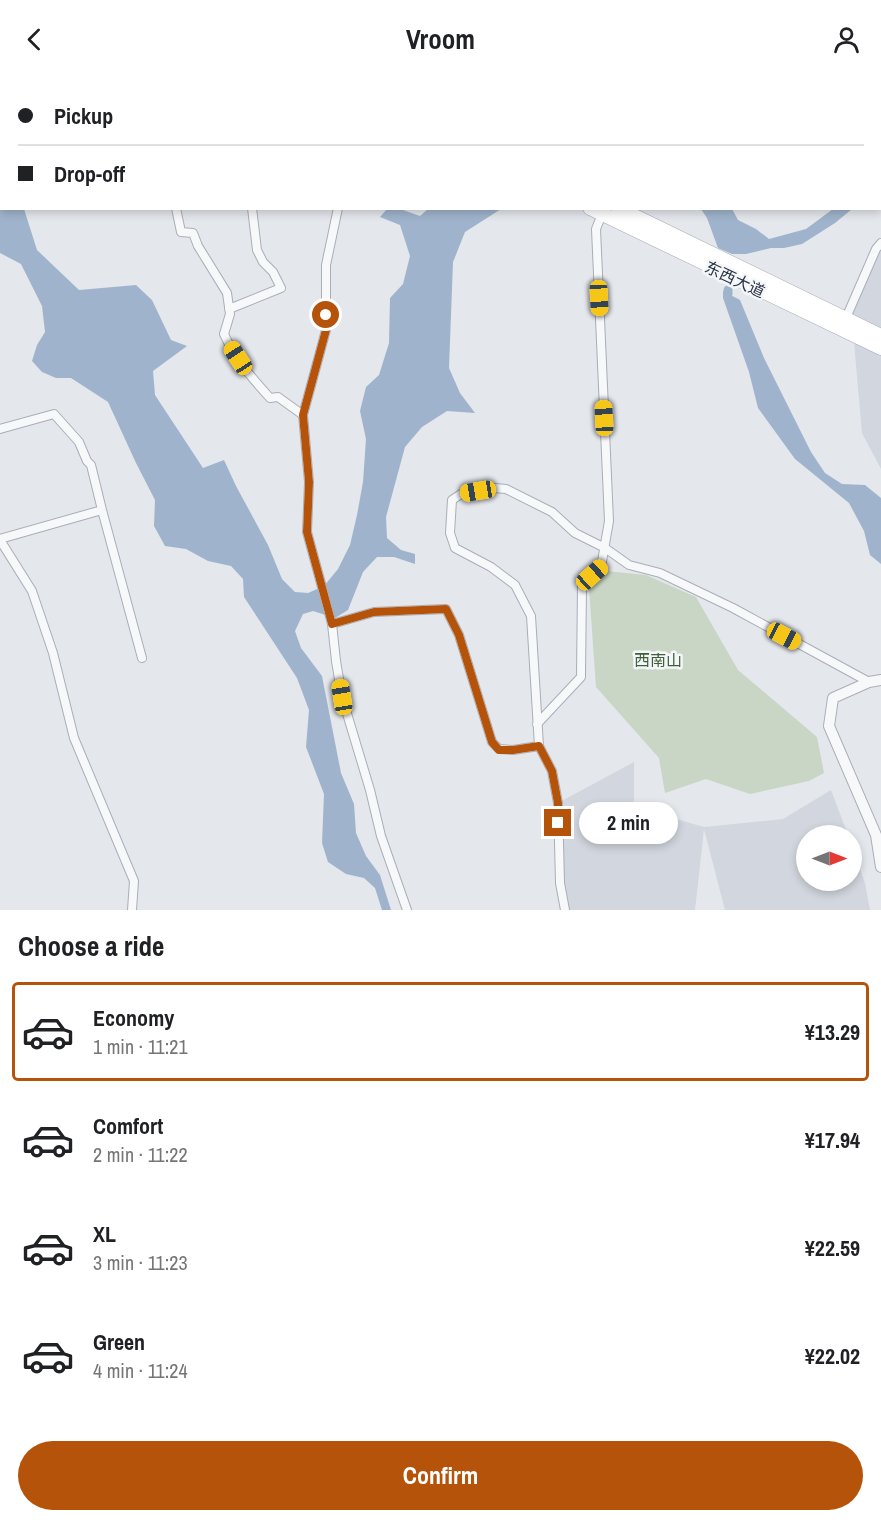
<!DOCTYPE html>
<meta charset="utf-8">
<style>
body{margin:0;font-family:"Archivo Narrow","Noto Sans SC",sans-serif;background:#f6f6f6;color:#202124;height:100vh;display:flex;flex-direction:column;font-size:22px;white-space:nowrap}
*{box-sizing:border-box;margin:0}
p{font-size:20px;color:#757577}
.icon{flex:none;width:33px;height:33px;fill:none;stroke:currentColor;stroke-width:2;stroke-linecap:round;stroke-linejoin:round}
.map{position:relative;height:832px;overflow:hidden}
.sheet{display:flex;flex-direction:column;background:#fff;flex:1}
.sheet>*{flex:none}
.top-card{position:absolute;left:0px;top:0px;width:882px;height:132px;box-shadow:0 3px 9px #0003;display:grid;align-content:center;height:132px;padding:0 18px;background:#fff}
.needle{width:39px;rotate:90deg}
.buttons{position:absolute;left:796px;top:747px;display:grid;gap:12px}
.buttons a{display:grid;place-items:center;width:66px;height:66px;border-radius:50%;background:#fff;box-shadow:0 3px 9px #0003;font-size:30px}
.end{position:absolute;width:27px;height:27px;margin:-14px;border:8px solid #b45309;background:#fff;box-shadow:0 0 0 3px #fff}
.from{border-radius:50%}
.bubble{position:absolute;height:42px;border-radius:21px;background:#fff;box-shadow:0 3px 9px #0003;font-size:20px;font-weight:800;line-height:42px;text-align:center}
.car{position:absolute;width:18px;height:36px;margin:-18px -9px;border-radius:8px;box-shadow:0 0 4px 2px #0007;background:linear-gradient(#f5c518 24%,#345 0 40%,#f5c518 0 76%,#345 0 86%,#f5c518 0)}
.top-card b{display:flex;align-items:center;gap:21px;height:57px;font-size:22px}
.top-card b+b{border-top:2px solid #e0e0e0}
.top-card i{width:15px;height:15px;background:#202124}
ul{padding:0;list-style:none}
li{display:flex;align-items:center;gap:18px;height:99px;margin:0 12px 9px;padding:0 6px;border:3px solid transparent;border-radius:6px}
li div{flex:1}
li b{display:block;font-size:22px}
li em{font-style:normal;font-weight:800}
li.active{border-color:#b45309}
li>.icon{width:54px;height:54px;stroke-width:1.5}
h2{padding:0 18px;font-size:27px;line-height:72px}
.cta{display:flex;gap:12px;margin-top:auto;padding:12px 18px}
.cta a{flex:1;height:69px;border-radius:36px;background:#b45309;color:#fff;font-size:24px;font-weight:800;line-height:69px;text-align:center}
header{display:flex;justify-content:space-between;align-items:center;height:78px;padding:0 18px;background:#fff;font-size:27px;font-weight:800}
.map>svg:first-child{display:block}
</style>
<header><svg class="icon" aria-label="back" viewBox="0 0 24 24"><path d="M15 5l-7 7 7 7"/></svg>Vroom<svg class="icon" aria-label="person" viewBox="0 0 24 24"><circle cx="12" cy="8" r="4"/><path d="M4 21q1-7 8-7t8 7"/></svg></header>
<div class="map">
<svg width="881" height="832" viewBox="0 0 881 832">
<rect width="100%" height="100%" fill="#e4e7ec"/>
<path fill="#d2d6de" d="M881 165V391L862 355 851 230Z
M634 684V729L704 749 783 741 831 712 848 757 807 758V802H852V768L865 805 870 832H725L704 751 695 832H567L558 725Z"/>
<path fill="#c9d6c5" d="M606 493 646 497 696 519 738 592 817 659 824 695 809 703 750 716 706 701 665 715 659 680 596 609 589 510Z"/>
<path fill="#9fb4cc" d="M0 0H9L10 1 2 2V130L24 131 37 172 79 212 136 207 152 222 171 262 187 268 153 293 155 317 203 390 224 382 236 408 268 467 282 501 295 514 308 515 324 508 338 491 350 467 357 437 363 404 366 361 360 333 366 309 379 297 389 265 390 220 403 206 410 178 400 147 380 139 387 131H400L420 138 428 131H501L465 154 453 184 449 290 460 315 475 335 447 333 422 349 405 369 386 439 387 460 401 472 415 476V486L394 479H377L363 494 348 532 335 540 313 533 303 536 295 553 301 570 322 598 341 695 354 726 356 755 366 778 380 797 391 832H382L375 810 364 800 346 796 328 784 322 765 324 716 306 669 309 632 297 600 244 519 243 501 231 488 208 483 186 471 165 468 154 448 155 422 136 385 108 324 71 300H56L42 294 32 283 37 267 45 254 42 228 21 186 0 175Z
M452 0H575L574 2H452Z
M701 131H732L738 142 756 151 769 161 806 151 833 131H852L835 145 802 166 784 170H771L746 176H732L718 170 707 140Z
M723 213 740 222 764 280 811 374 825 395 842 406 865 407 881 420V486L870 477 864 453 849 425 795 381 758 330 749 294 723 220Z"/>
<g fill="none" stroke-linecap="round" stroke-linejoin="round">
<path stroke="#9fb4cc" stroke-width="9" d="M728 216V212"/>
<defs>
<path id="minor" d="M152 0 153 2
M252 2V0
M176 130 181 154 193 155 198 168 227 215 230 236 224 256C235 281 252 300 270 320L278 319 303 337
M338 130 326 187V252L303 337 309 404 307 454 332 546 336 583 342 619 370 712 381 758 407 832
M229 231 281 210 273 194 263 184 257 172 252 130
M846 240 876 171 881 165
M0 351 54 336 79 364 87 383 91 387 102 432 142 580
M0 461 102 432
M0 462 32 513 53 575 74 660 134 803 132 832
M332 546 374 534 446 531 459 557 492 664 499 671 513 672 539 668
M537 646 581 599 582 506 601 489 609 443 596 151 602 136
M565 832 560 805 558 725 552 693 539 668 531 538 515 507 491 489 455 470 450 455 452 422 461 416 495 410 506 411 552 434 575 455 605 470 629 487 660 495 733 530 869 604"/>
<path id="tertiary" d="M881 602 869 604 833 620 829 648 876 757 881 789"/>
<path id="primary" d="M320 0 323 2
M350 0 353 2
M590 130 881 270
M618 130 881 258"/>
</defs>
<use href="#minor" stroke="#a9aeb7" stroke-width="10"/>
<use href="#tertiary" stroke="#a9aeb7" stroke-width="12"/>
<use href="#primary" stroke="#a3abb8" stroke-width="15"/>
<use href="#minor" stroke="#f7f8fa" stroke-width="8"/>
<use href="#tertiary" stroke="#f7f8fa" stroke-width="10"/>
<use href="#primary" stroke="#fff" stroke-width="14"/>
</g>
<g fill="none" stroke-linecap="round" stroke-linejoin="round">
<path stroke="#b45309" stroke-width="8" d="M326 237V252L303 337 309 404 307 454 332 546 374 534 446 531 459 557 492 664 499 672H513L539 668 552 693 558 725V745"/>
</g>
<g text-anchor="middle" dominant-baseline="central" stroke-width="5" stroke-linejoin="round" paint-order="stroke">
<g font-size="16" fill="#2b3445" stroke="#f4f6f9">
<text transform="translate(735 201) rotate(25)">东西大道</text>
</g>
<g font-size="16" fill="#3f6138" stroke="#f4f6f9">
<text x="658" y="582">西南山</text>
</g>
</g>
</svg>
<div class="buttons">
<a><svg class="needle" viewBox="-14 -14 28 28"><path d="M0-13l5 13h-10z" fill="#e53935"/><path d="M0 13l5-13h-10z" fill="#757577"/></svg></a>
</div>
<i class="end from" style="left:326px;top:237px"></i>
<i class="end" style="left:558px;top:745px"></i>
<div class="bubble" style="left:579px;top:724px;width:99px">2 min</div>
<i class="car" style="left:599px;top:220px;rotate:177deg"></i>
<i class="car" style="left:238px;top:280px;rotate:327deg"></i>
<i class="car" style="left:604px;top:340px;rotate:357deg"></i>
<i class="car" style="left:478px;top:413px;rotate:261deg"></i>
<i class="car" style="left:592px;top:497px;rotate:48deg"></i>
<i class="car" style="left:784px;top:558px;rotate:118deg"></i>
<i class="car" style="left:342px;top:619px;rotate:351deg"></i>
<div class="top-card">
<b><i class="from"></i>Pickup</b>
<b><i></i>Drop-off</b>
</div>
</div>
<section class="sheet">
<h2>Choose a ride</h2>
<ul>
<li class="active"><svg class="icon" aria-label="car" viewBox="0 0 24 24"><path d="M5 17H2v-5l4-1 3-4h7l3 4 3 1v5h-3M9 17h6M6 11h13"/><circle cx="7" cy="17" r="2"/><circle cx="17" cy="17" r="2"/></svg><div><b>Economy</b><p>1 min · 11:21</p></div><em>¥13.29</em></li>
<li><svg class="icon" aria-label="car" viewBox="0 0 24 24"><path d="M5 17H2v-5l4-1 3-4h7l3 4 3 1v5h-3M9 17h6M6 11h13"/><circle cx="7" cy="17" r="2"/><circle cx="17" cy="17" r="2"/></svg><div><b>Comfort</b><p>2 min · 11:22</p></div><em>¥17.94</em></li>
<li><svg class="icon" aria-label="car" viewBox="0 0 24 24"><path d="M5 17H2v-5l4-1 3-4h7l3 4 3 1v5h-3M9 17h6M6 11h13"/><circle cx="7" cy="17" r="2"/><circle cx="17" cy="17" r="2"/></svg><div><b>XL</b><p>3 min · 11:23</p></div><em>¥22.59</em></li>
<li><svg class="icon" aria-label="car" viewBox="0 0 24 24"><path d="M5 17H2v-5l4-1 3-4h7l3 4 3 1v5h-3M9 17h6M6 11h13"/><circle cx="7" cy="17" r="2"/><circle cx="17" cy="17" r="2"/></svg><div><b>Green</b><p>4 min · 11:24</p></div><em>¥22.02</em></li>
</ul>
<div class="cta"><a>Confirm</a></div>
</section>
